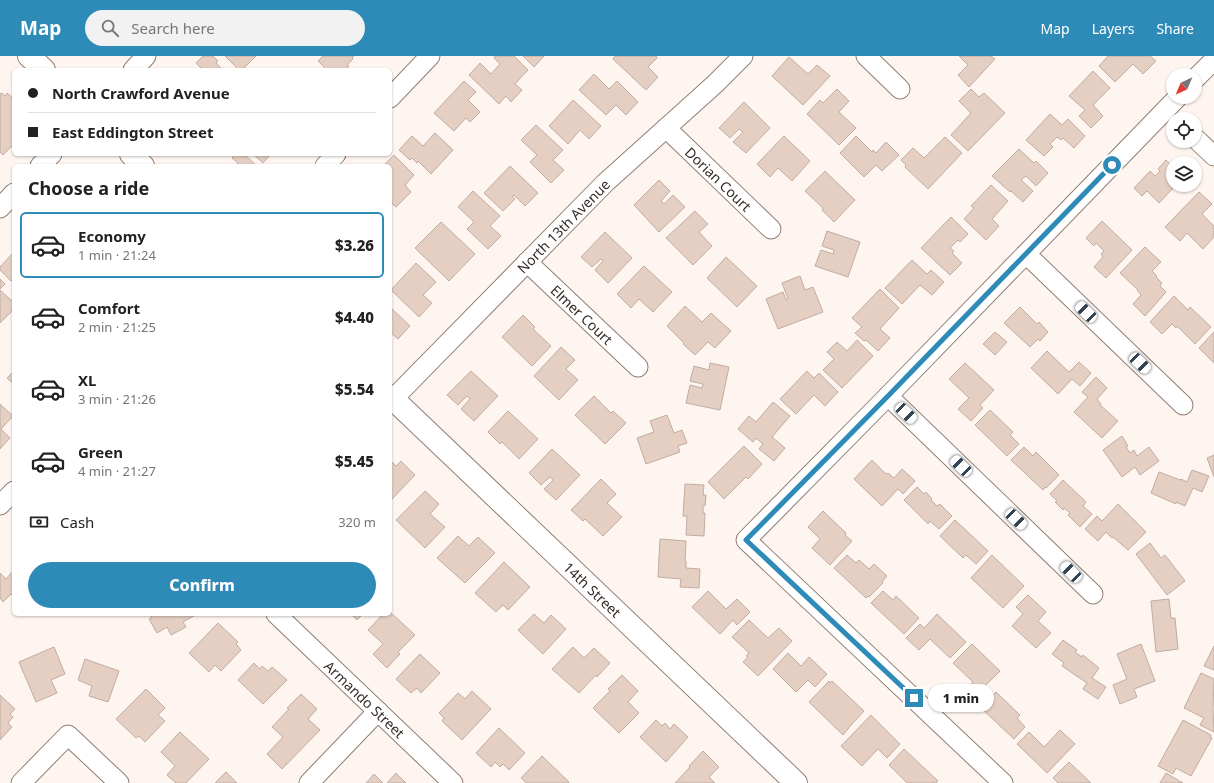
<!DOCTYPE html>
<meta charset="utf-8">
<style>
body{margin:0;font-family:"Noto Sans",sans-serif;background:#f2f2f2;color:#222;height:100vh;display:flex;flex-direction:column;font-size:15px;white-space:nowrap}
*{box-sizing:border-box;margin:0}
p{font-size:13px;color:#767676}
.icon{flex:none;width:22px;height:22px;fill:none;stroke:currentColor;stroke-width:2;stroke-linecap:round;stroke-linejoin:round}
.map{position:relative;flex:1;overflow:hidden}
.details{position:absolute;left:12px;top:108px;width:380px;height:452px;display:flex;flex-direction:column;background:#fff;border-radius:6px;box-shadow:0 1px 3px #0004}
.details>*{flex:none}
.hud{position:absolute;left:12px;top:12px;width:380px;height:88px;border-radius:6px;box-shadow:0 1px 3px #0004;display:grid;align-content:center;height:88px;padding:0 16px;background:#fff}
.needle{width:26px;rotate:224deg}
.buttons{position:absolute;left:1166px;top:12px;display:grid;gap:8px}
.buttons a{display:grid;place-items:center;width:36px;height:36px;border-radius:50%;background:#fff;box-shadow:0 1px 3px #0004;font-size:20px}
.end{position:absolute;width:18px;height:18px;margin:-9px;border:5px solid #2e8ab7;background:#fff;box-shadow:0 0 0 2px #fff}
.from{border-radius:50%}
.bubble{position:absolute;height:28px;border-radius:14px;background:#fff;box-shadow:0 1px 3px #0004;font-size:13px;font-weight:800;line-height:28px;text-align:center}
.car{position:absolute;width:12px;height:24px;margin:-12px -6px;border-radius:5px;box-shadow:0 0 3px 1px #0007;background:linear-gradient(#fff 24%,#345 0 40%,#fff 0 76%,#345 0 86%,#fff 0)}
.hud b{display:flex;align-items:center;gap:14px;height:38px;font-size:15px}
.hud b+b{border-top:1px solid #e0e0e0}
.hud i{width:10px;height:10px;background:#222}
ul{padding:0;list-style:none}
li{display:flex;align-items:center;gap:12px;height:66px;margin:0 8px 6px;padding:0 8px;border:2px solid transparent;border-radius:6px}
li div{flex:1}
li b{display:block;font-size:15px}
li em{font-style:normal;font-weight:800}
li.on{border-color:#2e8ab7}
li>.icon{width:36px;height:36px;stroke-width:1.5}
h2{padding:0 16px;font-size:18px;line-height:48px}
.pay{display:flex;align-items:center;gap:10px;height:44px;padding:0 16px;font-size:15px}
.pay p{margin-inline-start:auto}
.button{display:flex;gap:8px;margin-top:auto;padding:8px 16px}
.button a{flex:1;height:46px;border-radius:24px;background:#2e8ab7;color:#fff;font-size:16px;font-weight:800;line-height:46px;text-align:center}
header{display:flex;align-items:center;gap:24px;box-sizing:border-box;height:56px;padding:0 20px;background:#2e8ab7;color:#fff}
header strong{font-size:19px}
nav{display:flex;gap:22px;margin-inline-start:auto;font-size:14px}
.search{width:280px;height:36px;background:#f2f2f2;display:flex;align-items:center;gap:10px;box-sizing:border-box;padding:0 14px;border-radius:22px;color:#767676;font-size:15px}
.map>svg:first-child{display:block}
</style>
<header>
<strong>Map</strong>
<div class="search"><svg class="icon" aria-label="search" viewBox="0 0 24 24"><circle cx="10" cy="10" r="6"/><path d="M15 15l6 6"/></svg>Search here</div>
<nav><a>Map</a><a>Layers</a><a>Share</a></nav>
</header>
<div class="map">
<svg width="1214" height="727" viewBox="0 0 1214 727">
<rect width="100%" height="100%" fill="#fef5f0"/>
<path fill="#e5cfc2" stroke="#c1aca0" d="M203 0H213L218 5 216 7 223 14H203L196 7Z
M225 0H256L242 14H239Z
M323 0H354L352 2 353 3 347 9 349 10 345 14H327L318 5Z
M495 0H514L528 14 515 28 522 34 511 46 506 40 499 48 469 19 480 7 491 18 500 8 494 2Z
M523 0H544L534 11Z
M615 0H656L657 2 648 11 658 21 646 34 613 3Z
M959 0H991L995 3 969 31 958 19 968 9Z
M1108 0H1150L1156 5 1143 18 1133 8 1115 26 1099 10Z
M789 1 808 18 817 9 830 20 803 49 772 20Z
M1093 15 1110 32 1093 49 1103 60 1091 72 1079 60 1085 54 1069 40Z
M594 18 609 33 617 25 638 46 626 59 616 49 606 59 579 34Z
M464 25 476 36 468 44 480 56 470 66 466 62 454 75 434 57Z
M837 33 849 45 839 56 856 72 839 89 807 58 820 44 823 47Z
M971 33 979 41 984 37 1005 57 968 95 951 79 971 57 959 45Z
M2 37 5 40 7 37 14 43V88L3 99 0 96V38Z
M573 44 601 70 589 83 580 74 568 88 549 70Z
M744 46 770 72 746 97 733 86 743 76 739 73 730 82 719 72Z
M1050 58 1062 69 1068 63 1085 80 1074 92 1063 82 1061 84 1057 81 1050 88 1053 91 1044 100 1026 84Z
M536 69 563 94 553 104 564 114 551 127 530 106 537 99 521 84Z
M435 77 453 94 431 118 418 105 417 107 412 102 410 104 399 94 412 80 423 90Z
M784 80 810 105 792 125 778 112 770 121 757 108Z
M856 80 872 96 873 94 876 97 886 86 899 99 882 115 876 109 864 121 840 97Z
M945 81 962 97 928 133 905 111 906 109 901 104 913 92 924 102Z
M1019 93 1034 107 1036 105 1048 117 1036 130 1026 120 1021 124 1033 135 1023 146 1011 135 1010 136 992 120Z
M235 98H244L257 110H235L238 107 232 102Z
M253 98H271L263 107Z
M394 99 414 119 405 129 411 136 396 151 390 146V110L384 109Z
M1166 104 1173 111V129H1176L1159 147 1147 135 1142 140 1134 132 1150 115 1155 120 1160 115 1158 113Z
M510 110 538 137 525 150 514 139 512 140 515 143 503 155 484 137Z
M825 115 855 144 834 166 822 154 823 152 805 135Z
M659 124 670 135 661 145 664 148 673 139 685 151 659 176 634 149Z
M991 129 1008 145 992 163 999 170 986 184 964 163 974 152 971 150Z
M473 135 500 160 490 170 501 180 488 193 467 173 474 166 458 151Z
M1199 136 1212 148 1202 158 1214 170V181L1203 193 1187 177 1180 185 1165 171Z
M695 155 708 168 699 176 712 190 693 209 666 182Z
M951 161 968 178 960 186 958 184 950 192 954 195 952 197 962 207 950 219 921 192Z
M1102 165 1132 194 1106 222 1094 211 1103 201 1101 198 1104 195 1096 187 1094 190 1086 182Z
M441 166 475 198 449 225 415 192Z
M827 175 860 186 848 221 815 210 821 194 833 198 834 194 822 190Z
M605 176 632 202 608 227 595 214 603 205 601 203 592 211 581 201Z
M1145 191 1161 206 1152 215 1157 220 1156 221 1162 227 1160 230 1166 236 1145 260 1133 248 1141 239 1137 234H1138L1120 217Z
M14 196V222L11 225 0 214V211Z
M726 201 757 230 737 251 707 222Z
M912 204 927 218 931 214 944 226 932 239 920 229 902 248 885 232Z
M416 207 436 226 423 239 432 247 419 261 391 234Z
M644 210 672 236 653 256 639 243 631 252 617 238Z
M800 220 805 234 813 231 823 256 778 273 766 243 783 236 786 244 788 243 782 227Z
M0 223 5 228 0 233Z
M880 233 899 252 880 273 890 282 878 295 866 284 864 285 855 277 862 271 852 262Z
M0 234 14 247V253L0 267Z
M1174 240 1188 254 1190 251 1211 271 1195 288 1177 270 1176 272 1172 268 1162 278 1150 266Z
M685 250 702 266 711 257 731 275 715 292 708 286 695 299 683 288 684 287 667 270Z
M390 251 410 270 398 283 390 276Z
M1020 251 1037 268 1039 266 1048 276 1040 285 1038 283 1030 291 1004 267Z
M523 259 535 271 533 273 551 290 532 310 502 281Z
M995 276 1007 286 995 299 983 288Z
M1214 276V307L1199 292Z
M857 284 873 300 842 332 823 314 834 303 827 296 837 286 847 295Z
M561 291 575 304 566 313 578 324 559 344 534 320Z
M1047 295 1069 316 1079 306 1091 317 1080 330 1072 323 1058 338 1031 312Z
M710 307 729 311 720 354 686 347 690 329 702 332 703 328 690 325 694 310 709 314Z
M965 307 994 334 980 349 983 352 971 365 958 353 969 342 949 323Z
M14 315V328L7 322Z
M471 315 498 340 474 365 461 353 470 343 467 340 458 349 447 339Z
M807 315 814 322 819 317 838 336 825 350 814 339 796 358 780 343Z
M1096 321 1107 332 1097 343 1101 348 1100 349 1118 365 1102 382 1074 356 1088 341 1082 336Z
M594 340 611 357 613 355 626 367 605 388 575 359Z
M773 346 790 360 772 381 785 392 774 405 759 393 763 388 756 382 753 386 738 373 749 360 756 366Z
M0 348 13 360 1 373 10 382 0 393Z
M990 354 1013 376 1010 379 1019 388 1007 400 975 369Z
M508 355 538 383 519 403 502 386 500 388 488 376Z
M667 359 674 377 682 374 687 387 678 390 680 396 646 408 637 382 654 376 650 365Z
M1122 380 1128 390 1126 391 1130 397 1134 394 1137 400 1149 391 1159 405 1140 419 1135 411 1122 421 1103 394Z
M744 390 762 408 748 423 746 421 724 443 708 426Z
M1024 391 1033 400 1036 396 1059 419 1046 432 1045 431 1043 434 1011 404Z
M552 393 580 419 556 444 544 433 553 424 550 421 541 429 529 417Z
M1214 399V421L1207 402Z
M872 404 886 418 888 417 894 422 902 413 915 425 903 438 898 433 882 450 854 423Z
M390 405H391L396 410 401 405 415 419 392 443 390 440Z
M1192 414 1209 420 1202 436 1193 432 1185 450 1176 446V448L1151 437 1159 416 1180 424 1181 423 1187 426Z
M601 423 616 438 607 447 622 461 603 480 585 463 583 465 571 454Z
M1063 424 1086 446 1083 450 1092 458 1080 471 1068 459 1070 457 1064 452 1063 454 1055 446 1057 445 1050 438Z
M685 428 704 429 703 439H706L705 450 703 449V457H705L704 480 686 479 687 460H683Z
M917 431 924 438 926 436 932 443 931 444 937 450 940 448 952 460 939 473 930 465 928 468 904 444Z
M425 435 439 448 430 458 445 471 425 492 396 464Z
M1118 448 1146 476 1128 494 1113 481 1112 482 1106 476 1098 485 1085 473 1097 460 1102 465Z
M823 455 846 477 845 479 852 485 830 509 812 492 820 483 808 471Z
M955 464 988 495 976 508 966 499 963 502 940 480Z
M458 480 469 490 478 481 495 497 465 527 437 502Z
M660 483 686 485 685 505H686V512L700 513 699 532 680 531 681 523 658 521Z
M1150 487 1161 502 1165 499 1185 525 1167 539 1136 498Z
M847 499 856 507 859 504 869 513 874 508 887 520 882 526 883 527 869 541 868 540 866 542 834 512Z
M992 499 1024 530 1003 552 971 522Z
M504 506 530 531 508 554 503 549 496 556 475 537Z
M14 514V541L11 538 3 546 0 542V517L6 523Z
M708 535 726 553 737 543 750 556 737 569 733 564 720 578 692 551Z
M883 535 893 544 896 540 919 562 904 578 871 547Z
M1028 539 1046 556 1038 565 1051 577 1036 592 1012 570 1023 558 1016 551Z
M1169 543 1171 562H1175L1178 593 1156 596 1151 545Z
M390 556 415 579 398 596 400 598 387 612 373 598 383 588 368 574 383 558H390Z
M149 558H197L183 566 186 571 171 579 167 571 157 577 149 563 152 562Z
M351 558H363L357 564Z
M534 558 544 567 551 559 566 573 543 598 518 574Z
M937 558 966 586 950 602 930 583 919 594 906 582 920 568 924 572Z
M749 564 768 582 779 572 792 585 758 620 743 606 748 601 746 600 749 597 732 581Z
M218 567 238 586 236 588 241 594 221 615 215 609 209 616 189 597Z
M1063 584 1077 594 1075 596 1082 601 1083 599 1099 612 1092 622 1106 631 1098 643 1083 633 1087 627 1062 610 1064 607 1052 598Z
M972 588 1000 615 984 631 989 636 977 649 964 636 973 626 953 607Z
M1141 588 1155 625 1134 633 1137 641 1120 648 1113 629 1127 623 1117 598Z
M1214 590V614L1204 610Z
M54 591 65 618 51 624 57 637 36 646 19 606Z
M573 591 584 602 594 592 610 607 597 621 596 619 579 637 552 613Z
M788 597 801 610 809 601 827 618 815 631 808 624 796 636 773 613Z
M420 598 440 617 421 637 417 632 411 637 396 623Z
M85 603 119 615 108 646 89 640 92 630 78 624Z
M254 607 260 613 262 610 268 615 272 611 287 624 263 648 238 624Z
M1201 617 1214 623 1213 653 1214 676 1200 669 1204 662 1184 652Z
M622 619 638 635 628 646 639 657 619 677 593 652 610 635 608 633Z
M829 625 830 627 832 625 864 655 852 668 843 679 809 646Z
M146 633 165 652 158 659 165 665 145 686 139 680 136 682 116 663Z
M472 635 491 653 462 684 442 665 444 662 439 657 458 637 465 643Z
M996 636 1020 659 1017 662 1025 671 1014 683 982 653 984 651 983 650Z
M301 638 317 653 308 663 320 674 282 713 267 698 283 681 272 671 289 653 287 652Z
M0 639 15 653 10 658 13 661 8 667 12 671 0 684Z
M871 659 900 688 887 702 878 693 862 710 841 690Z
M656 664 662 670 665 667 670 673 674 668 688 681 666 706 640 681Z
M1183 664 1211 679 1210 681 1212 682 1191 720 1176 712 1173 718 1158 710Z
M499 672 525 697 509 714 503 708 500 711 495 706 491 711 476 697Z
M1060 674 1075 688 1047 717 1017 688 1029 676 1044 691Z
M180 676 209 703 186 727H176L167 719 175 710 161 696Z
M904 693 938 725 936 727H907L889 709Z
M703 695 719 711 709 721 715 727H675L690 711 689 710Z
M542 700 569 726 568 727H526L521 722Z
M1069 706 1091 727H1058L1053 722Z
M226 716 237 727H215Z
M396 717 406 727H387Z
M1166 717 1183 727H1160Z
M374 718 383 727H366Z"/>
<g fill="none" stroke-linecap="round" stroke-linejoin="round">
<defs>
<g id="minor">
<path d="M866 0 900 33"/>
<path d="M133 14 146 0"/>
<path d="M1195 23 1214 4"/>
<path d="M390 42 430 0"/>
<path id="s1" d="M666 72 771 173"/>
<path d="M1195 82 1214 100"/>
<path d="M40 110 52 98"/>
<path d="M325 110 336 98"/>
<path d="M0 152 14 137"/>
<path d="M1026 198 1183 349"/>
<path id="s2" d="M527 206 638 311"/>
<path d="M888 340 1093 538"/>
<path id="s3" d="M390 346 605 127 715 28 743 0"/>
<path d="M0 449 14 435"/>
<path id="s4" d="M276 558 453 727"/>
<path d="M21 727 68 679 119 727"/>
<path d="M309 727 378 655"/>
<path d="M1003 727 746 484 888 340 1178 41"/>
</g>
<g id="tertiary">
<path d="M29 0 44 14"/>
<path d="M131 98 143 110"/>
<path id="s5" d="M390 340 796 727"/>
</g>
</defs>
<use href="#minor" stroke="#927e72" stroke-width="21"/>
<use href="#tertiary" stroke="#927e72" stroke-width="24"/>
<use href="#minor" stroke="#fff" stroke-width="19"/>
<use href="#tertiary" stroke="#fff" stroke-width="22"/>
</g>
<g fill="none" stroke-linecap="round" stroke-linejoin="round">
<path stroke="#2e8ab7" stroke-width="5" d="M914 642 746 484 888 340 1112 109"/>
</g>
<g text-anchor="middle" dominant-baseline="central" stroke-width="3" stroke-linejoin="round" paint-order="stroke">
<g font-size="14" fill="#362d28" stroke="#fff">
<text stroke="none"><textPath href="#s1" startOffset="73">Dorian Court</textPath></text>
<text stroke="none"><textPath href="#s3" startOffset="247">North 13th Avenue</textPath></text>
<text stroke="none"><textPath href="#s2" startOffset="76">Elmer Court</textPath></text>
<text stroke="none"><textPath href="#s5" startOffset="280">14th Street</textPath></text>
<text stroke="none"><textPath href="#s4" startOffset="123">Armando Street</textPath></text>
</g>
</g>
</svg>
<div class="buttons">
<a><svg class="needle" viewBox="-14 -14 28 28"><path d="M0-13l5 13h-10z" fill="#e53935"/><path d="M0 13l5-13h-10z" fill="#767676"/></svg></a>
<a><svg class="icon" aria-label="locate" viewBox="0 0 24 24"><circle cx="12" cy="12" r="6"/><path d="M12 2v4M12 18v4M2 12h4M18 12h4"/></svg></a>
<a><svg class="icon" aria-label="layers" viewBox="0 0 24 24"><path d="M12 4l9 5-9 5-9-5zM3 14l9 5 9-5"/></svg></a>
</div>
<i class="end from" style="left:1112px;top:109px"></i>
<i class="end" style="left:914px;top:642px"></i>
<div class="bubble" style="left:928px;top:628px;width:66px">1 min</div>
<i class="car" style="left:1086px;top:256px;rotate:314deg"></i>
<i class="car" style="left:1140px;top:307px;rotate:134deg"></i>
<i class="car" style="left:906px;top:357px;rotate:134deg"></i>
<i class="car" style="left:961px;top:410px;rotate:314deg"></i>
<i class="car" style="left:1016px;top:463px;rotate:134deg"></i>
<i class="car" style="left:1071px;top:516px;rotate:314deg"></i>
<div class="hud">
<b><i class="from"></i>North Crawford Avenue</b>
<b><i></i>East Eddington Street</b>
</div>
<section class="details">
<h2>Choose a ride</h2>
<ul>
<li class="on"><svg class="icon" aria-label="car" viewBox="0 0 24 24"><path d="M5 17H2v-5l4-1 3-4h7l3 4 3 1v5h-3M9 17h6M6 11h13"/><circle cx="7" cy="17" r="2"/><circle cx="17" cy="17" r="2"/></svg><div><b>Economy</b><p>1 min · 21:24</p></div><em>$3.26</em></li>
<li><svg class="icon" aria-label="car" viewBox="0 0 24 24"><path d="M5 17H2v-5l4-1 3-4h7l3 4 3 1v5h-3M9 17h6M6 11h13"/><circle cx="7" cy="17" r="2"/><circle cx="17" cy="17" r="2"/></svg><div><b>Comfort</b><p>2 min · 21:25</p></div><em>$4.40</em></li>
<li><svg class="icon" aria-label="car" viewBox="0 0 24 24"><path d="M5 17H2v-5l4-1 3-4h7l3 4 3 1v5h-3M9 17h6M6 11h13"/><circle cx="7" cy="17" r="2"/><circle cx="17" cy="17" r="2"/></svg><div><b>XL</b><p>3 min · 21:26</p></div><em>$5.54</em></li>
<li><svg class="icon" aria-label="car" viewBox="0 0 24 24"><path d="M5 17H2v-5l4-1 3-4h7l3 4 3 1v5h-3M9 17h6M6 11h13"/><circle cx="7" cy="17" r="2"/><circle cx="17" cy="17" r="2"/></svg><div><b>Green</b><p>4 min · 21:27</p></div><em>$5.45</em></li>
</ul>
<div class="pay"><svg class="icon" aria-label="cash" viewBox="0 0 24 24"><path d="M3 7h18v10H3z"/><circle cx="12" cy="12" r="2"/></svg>Cash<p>320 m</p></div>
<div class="button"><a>Confirm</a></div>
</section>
</div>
